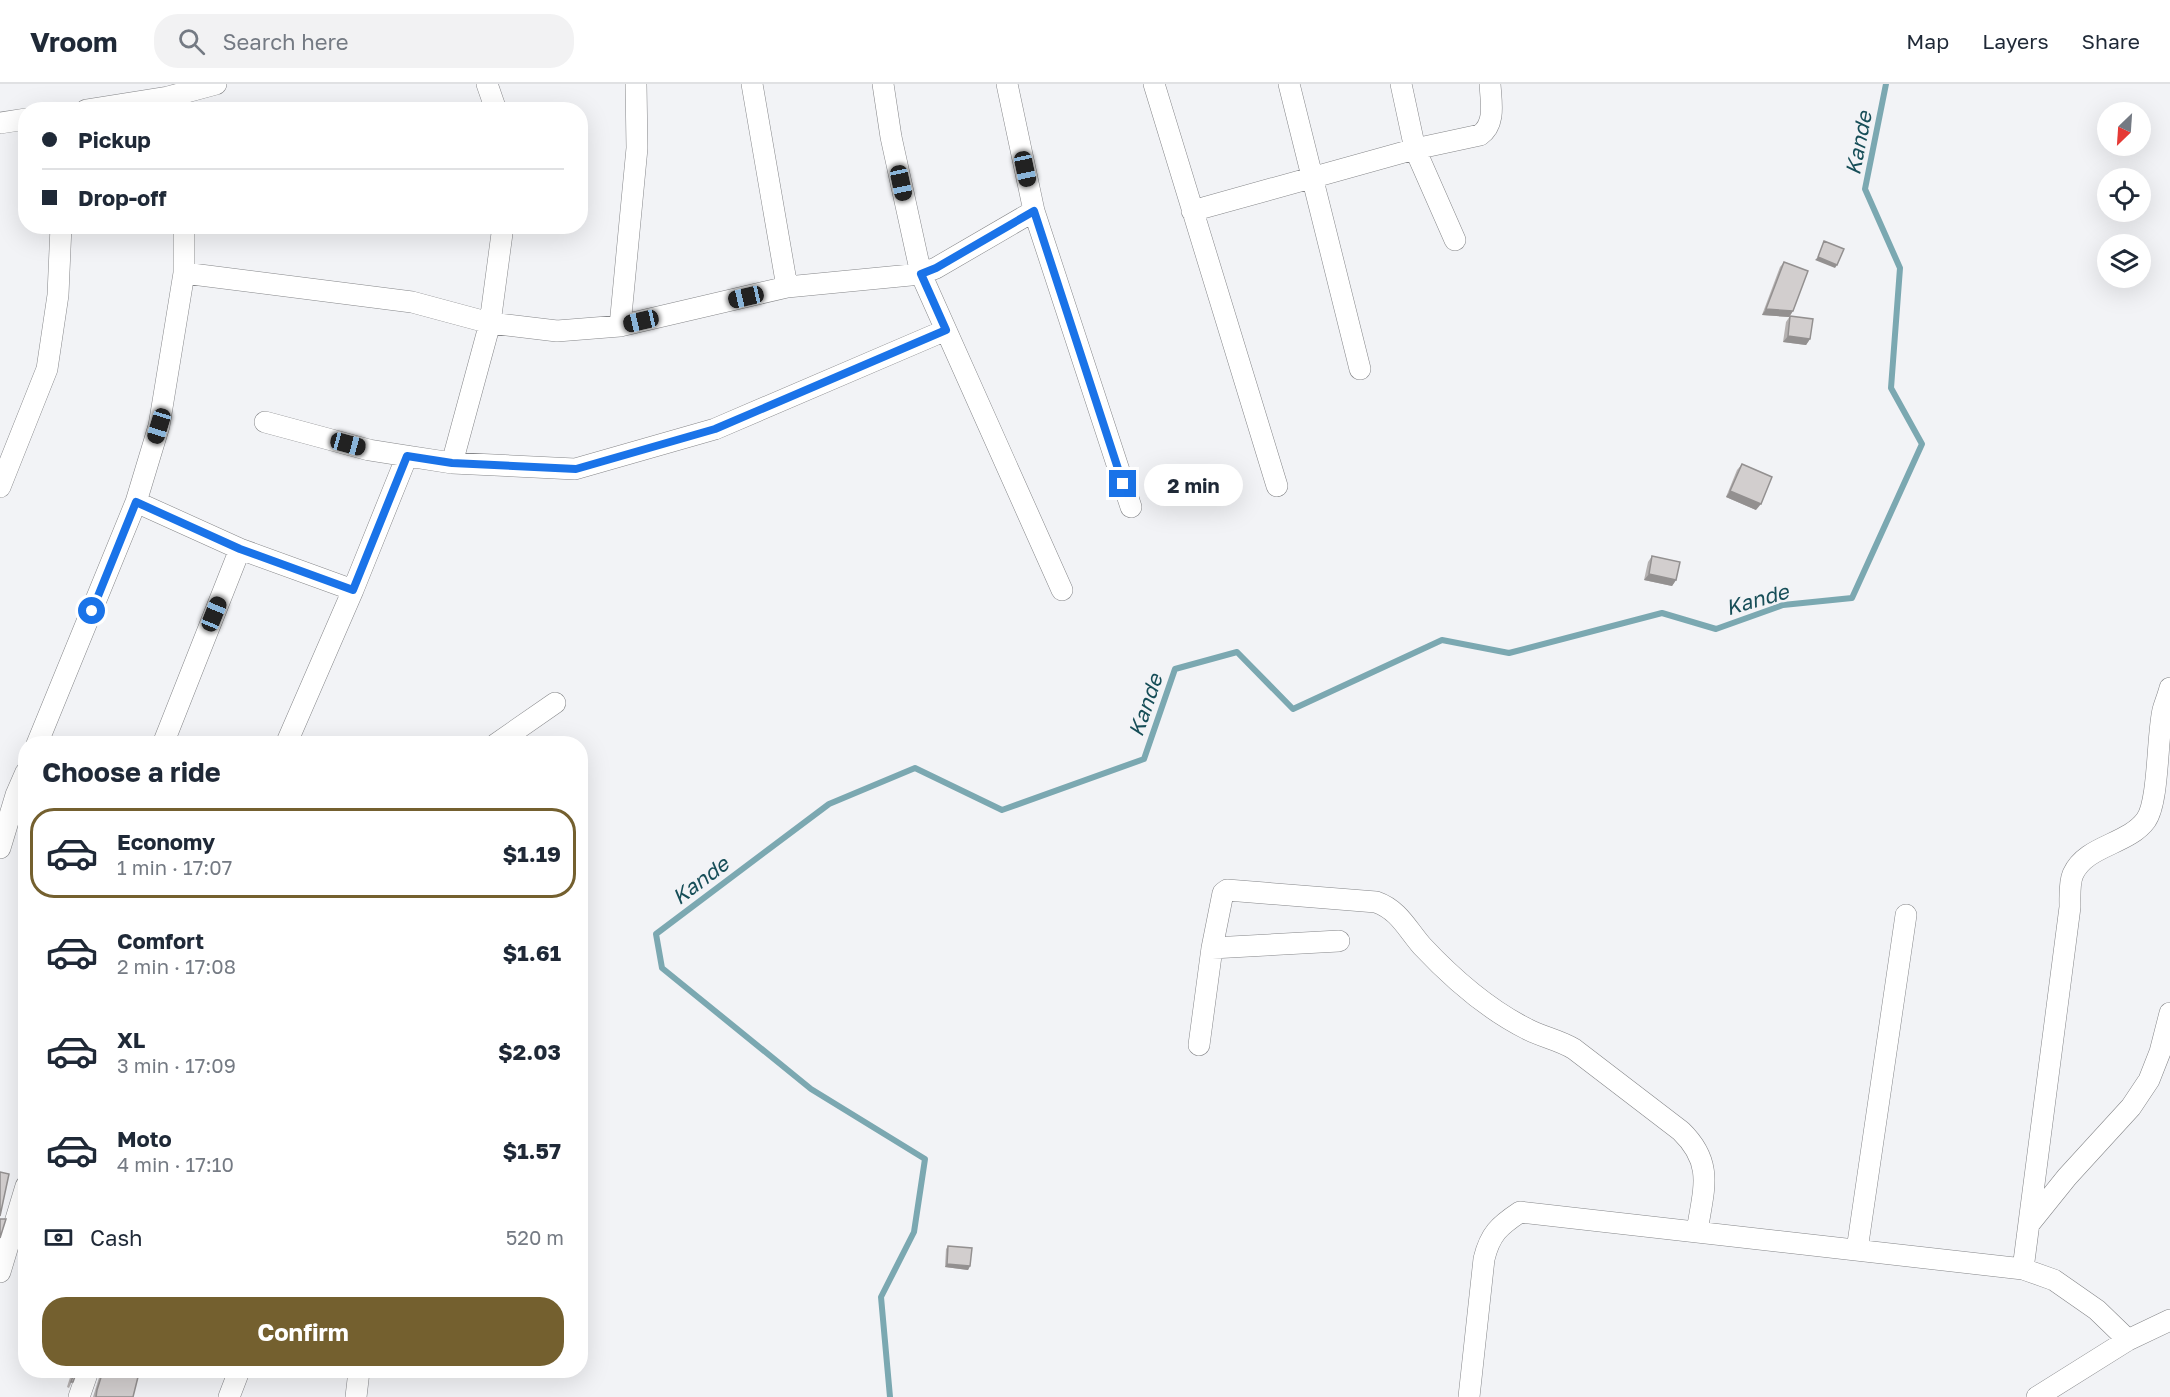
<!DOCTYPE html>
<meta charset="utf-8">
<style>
body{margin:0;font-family:"Golos Text",sans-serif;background:#f2f2f3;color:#1f2937;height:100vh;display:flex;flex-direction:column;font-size:22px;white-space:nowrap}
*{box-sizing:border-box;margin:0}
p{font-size:20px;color:#747a83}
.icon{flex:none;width:33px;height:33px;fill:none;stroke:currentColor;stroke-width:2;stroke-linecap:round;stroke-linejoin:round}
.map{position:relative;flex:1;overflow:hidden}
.details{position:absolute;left:18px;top:652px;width:570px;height:642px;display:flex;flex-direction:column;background:#fff;border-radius:24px;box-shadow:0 6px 24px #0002}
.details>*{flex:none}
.guide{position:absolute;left:18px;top:18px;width:570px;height:132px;border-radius:24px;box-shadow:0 6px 24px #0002;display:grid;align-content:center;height:132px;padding:0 24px;background:#fff}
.needle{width:39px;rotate:205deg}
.buttons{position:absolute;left:2097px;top:18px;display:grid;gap:12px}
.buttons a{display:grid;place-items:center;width:54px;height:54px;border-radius:50%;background:#fff;box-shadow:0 6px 24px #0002;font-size:30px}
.end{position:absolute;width:27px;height:27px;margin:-14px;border:8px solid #1a73e8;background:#fff;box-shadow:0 0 0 3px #fff}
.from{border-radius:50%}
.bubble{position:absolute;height:42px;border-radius:21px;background:#fff;box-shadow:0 6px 24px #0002;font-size:20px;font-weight:700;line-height:42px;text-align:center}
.car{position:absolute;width:18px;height:36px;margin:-18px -9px;border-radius:8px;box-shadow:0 0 4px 2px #0007;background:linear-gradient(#222 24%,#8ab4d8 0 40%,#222 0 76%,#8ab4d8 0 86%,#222 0)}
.guide b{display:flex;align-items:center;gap:21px;height:57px;font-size:22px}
.guide b+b{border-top:2px solid #e0e1e3}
.guide i{width:15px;height:15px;background:#1f2937}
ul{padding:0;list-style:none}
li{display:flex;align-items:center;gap:18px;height:90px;margin:0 12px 9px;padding:0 12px;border:3px solid transparent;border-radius:24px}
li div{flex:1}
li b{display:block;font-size:22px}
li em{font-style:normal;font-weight:700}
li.active{border-color:#74602f}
li>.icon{width:54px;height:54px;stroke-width:1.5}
h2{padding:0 24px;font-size:27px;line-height:72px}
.pay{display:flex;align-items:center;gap:15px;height:66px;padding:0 24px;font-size:22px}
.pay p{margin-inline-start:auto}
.button{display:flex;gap:12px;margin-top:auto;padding:12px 24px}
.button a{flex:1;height:69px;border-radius:24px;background:#74602f;color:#fff;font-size:24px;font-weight:700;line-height:69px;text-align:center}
header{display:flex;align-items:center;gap:36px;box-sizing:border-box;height:84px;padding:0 30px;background:#fff;border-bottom:2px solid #e0e1e3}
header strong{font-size:28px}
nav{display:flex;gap:33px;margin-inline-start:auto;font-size:21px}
.search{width:420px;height:54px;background:#f2f2f3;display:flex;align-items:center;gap:15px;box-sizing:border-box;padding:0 21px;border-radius:24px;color:#747a83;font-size:22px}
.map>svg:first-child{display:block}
</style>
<header>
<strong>Vroom</strong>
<div class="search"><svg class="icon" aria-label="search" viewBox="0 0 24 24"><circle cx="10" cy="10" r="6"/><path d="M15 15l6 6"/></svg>Search here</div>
<nav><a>Map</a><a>Layers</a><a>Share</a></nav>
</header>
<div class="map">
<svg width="2170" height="1313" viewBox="0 0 2170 1313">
<rect width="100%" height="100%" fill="#f2f3f6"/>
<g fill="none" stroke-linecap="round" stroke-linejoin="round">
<path stroke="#7ba8b1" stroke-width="6" d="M890 1313 881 1213 914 1148 925 1075 811 1005 662 884 656 850 829 720 915 684 1002 726 1144 675 1175 585 1237 568 1293 625 1442 556 1509 569 1662 529 1716 545 1783 521 1852 514 1922 360 1891 304 1900 184 1865 105 1886 0"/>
<defs>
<path id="minor" d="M487 0 496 26
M752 0 787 203
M883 0 891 53 921 190 1062 506
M1007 0 1034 127 1131 423
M1154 0 1277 402
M1289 0 1360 285
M1401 0 1415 65 1455 156
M86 26 168 13 216 0
M0 39 26 35
M1192 127 1415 65 1480 51C1496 40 1491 18 1490 0
M184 189 412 218 490 239 557 247 620 242 787 203 921 190 936 184 1034 127
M620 242 637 64 636 0
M265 338 369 366 407 372 452 379 575 385 715 345 946 246
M452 379 490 239 503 142
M0 403 47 285 58 211 61 142
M136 418 240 465 353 506
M287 658 353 506 407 372
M37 660 136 418 159 342 184 189V142
M163 660 240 465
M496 660 555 619
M0 764 16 711 26 688
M1212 864 1339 857
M1199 961 1212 864 1223 809 1227 806 1376 818C1399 826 1407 845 1422 862 1452 894 1487 925 1527 945 1542 953 1559 956 1574 965L1681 1047C1715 1080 1703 1106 1697 1148
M2030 1139 2067 1093 2131 1023 2149 996 2160 968 2170 929
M1857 1166 1906 831
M2023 1185 2070 823C2070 813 2069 799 2073 790 2086 761 2128 761 2146 736 2159 718 2157 651 2163 626 2165 619 2168 612 2170 604
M0 1188 26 1102
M79 1313 88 1287
M229 1313 239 1287
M356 1313 359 1287
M1469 1313 1484 1175C1490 1150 1499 1142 1520 1128L2023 1185 2054 1196 2097 1226 2128 1256
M2037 1313 2128 1256 2170 1236"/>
</defs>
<use href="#minor" stroke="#858689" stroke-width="22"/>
<use href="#minor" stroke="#fff" stroke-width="21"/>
</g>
<path fill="#b5b1b1" d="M1784 178 1793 227 1789 233 1762 231 1780 183Z
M1790 232 1810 255 1806 261 1783 258 1786 238Z
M1742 380 1756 426 1726 413 1737 386Z
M1652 472 1676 496 1672 502 1644 496 1648 478Z
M948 1162 970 1182 968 1186 945 1183 946 1165Z
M72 1287H77L69 1304 67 1303Z
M101 1287H103L133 1313H93Z"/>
<path fill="#939090" d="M1818 173 1837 181 1835 184 1815 176Z
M1766 225 1793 227 1789 233 1762 231Z
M1788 252 1810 255 1806 261 1783 258Z
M1730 407 1761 420 1756 426 1726 413Z
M1649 490 1676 496 1672 502 1644 496Z
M947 1180 970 1182 968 1186 945 1183Z
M154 1287H171L170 1289Z"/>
<path fill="#d2cece" stroke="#939090" stroke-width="1.5" d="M1824 157 1844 165 1837 181 1818 173Z
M1784 178 1808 187 1793 227 1766 225Z
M1790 232 1813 235 1810 255 1788 252Z
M1742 380 1772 393 1761 420 1730 407Z
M1652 472 1680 478 1676 496 1649 490Z
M0 1088 9 1090 0 1132Z
M0 1135H6L0 1154Z
M948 1162 972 1164 970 1182 947 1180Z
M75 1287H77L73 1298H71Z
M103 1287H129L139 1289 133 1313H96L97 1306Z"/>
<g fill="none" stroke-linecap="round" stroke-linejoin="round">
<path stroke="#1a73e8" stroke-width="8" d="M92 527 136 418 240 465 353 506 407 372 452 379 576 385 715 345 946 246 921 190 936 184 1034 127 1123 400"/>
</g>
<g text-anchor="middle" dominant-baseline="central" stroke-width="4.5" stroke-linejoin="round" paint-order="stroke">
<g font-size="21" font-style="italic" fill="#174e58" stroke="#f2f3f6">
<text transform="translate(1858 59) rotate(-79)">Kande</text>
<text transform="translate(1757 515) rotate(-16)">Kande</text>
<text transform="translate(1145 621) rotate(-71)">Kande</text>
<text transform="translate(700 796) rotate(-37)">Kande</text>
</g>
</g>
</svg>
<div class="buttons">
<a><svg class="needle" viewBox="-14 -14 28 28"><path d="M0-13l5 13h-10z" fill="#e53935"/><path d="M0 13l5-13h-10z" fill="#747a83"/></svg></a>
<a><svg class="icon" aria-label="locate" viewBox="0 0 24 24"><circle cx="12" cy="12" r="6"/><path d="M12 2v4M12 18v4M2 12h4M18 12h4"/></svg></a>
<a><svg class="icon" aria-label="layers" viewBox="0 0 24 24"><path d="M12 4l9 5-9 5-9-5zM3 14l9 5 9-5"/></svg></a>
</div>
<i class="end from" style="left:92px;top:527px"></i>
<i class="end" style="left:1123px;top:400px"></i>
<div class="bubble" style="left:1144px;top:380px;width:99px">2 min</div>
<i class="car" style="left:1025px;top:85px;rotate:168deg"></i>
<i class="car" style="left:901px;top:99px;rotate:168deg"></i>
<i class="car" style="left:746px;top:213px;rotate:257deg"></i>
<i class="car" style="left:641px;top:237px;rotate:257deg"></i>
<i class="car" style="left:159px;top:342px;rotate:197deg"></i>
<i class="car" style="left:348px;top:360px;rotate:105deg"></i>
<i class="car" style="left:214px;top:530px;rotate:22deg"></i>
<div class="guide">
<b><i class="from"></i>Pickup</b>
<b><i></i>Drop-off</b>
</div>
<section class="details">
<h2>Choose a ride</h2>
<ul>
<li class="active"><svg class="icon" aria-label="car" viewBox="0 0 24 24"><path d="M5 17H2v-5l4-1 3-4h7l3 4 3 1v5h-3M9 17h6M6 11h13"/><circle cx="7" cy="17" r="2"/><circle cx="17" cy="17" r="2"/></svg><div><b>Economy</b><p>1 min · 17:07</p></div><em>$1.19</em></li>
<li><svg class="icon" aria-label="car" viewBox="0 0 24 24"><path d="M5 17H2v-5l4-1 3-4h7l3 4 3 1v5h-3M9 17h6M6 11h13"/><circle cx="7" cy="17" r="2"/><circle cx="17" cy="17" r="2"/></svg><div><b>Comfort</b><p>2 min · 17:08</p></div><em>$1.61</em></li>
<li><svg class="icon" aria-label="car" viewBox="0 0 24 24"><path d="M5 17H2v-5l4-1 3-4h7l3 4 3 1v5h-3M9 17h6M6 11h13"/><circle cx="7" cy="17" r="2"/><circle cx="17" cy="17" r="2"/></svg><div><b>XL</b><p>3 min · 17:09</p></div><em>$2.03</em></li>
<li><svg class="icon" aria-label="car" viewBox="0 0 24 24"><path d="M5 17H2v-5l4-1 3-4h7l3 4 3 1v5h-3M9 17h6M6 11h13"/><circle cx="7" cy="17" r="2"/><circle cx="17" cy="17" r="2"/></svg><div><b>Moto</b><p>4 min · 17:10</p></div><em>$1.57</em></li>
</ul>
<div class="pay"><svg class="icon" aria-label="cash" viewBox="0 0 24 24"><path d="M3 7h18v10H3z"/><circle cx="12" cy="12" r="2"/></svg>Cash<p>520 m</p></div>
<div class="button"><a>Confirm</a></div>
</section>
</div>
